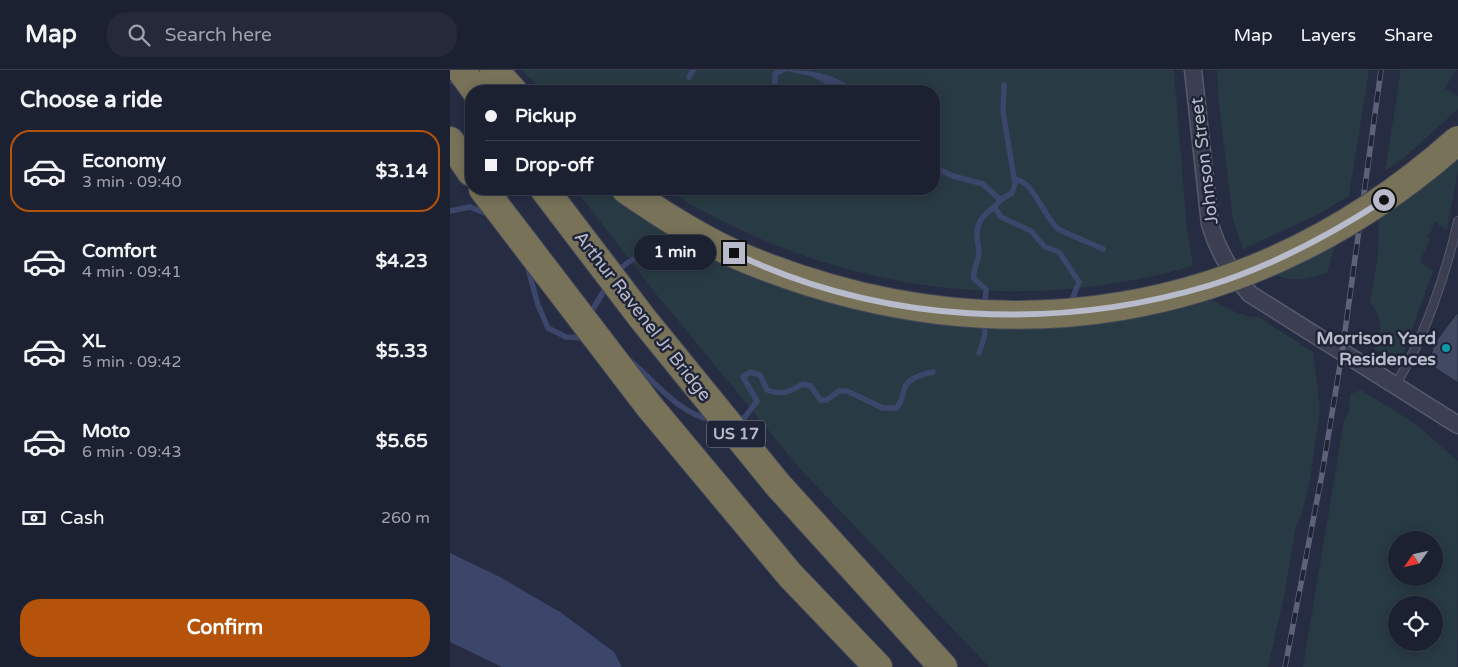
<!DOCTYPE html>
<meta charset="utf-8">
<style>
body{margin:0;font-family:"Varela Round",sans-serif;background:#25293a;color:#f1f3f6;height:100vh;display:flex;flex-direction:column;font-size:19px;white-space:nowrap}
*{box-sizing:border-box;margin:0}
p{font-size:16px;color:#a0a3ac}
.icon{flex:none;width:28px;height:28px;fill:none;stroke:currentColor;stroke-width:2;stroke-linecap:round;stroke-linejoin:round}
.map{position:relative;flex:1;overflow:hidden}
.side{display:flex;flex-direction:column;background:#1c2132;width:450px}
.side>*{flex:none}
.banner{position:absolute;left:15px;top:15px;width:475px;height:110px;border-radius:20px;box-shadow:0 2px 12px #0003,0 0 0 1px #3a3e4d;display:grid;align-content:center;height:110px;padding:0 20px;background:#1c2132}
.needle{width:32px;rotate:236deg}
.fabs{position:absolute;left:938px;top:461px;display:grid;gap:10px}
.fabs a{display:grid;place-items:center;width:55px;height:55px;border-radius:50%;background:#1c2132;box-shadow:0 2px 12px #0003,0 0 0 1px #3a3e4d;font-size:25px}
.end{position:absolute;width:22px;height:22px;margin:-11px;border:6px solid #b8bbcb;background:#111;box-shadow:0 0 0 2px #111}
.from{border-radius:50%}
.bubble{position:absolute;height:35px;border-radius:18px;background:#1c2132;box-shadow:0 2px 12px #0003,0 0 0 1px #3a3e4d;font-size:16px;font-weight:800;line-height:35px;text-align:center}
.banner b{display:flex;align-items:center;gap:18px;height:48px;font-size:19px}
.banner b+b{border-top:1px solid #3a3e4d}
.banner i{width:12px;height:12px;background:#f1f3f6}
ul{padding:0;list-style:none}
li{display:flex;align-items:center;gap:15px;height:82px;margin:0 10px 8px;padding:0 10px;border:2px solid transparent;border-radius:20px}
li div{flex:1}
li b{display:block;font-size:19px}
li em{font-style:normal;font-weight:800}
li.on{border-color:#b45309}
li>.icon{width:45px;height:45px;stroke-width:1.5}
h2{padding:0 20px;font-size:22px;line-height:60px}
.pay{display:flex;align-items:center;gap:12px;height:55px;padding:0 20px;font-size:19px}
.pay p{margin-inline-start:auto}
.cta{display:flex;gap:10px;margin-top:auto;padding:10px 20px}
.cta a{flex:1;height:58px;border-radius:20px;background:#b45309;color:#fff;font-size:20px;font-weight:800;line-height:58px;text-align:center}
header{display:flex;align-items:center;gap:30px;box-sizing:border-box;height:70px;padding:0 25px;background:#1c2132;border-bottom:1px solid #3a3e4d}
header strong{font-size:24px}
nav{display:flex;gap:28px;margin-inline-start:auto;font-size:18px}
.search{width:350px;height:45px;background:#25293a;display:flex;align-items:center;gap:12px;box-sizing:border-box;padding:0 18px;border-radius:20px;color:#a0a3ac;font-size:19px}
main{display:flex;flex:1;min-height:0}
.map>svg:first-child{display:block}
</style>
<header>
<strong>Map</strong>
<div class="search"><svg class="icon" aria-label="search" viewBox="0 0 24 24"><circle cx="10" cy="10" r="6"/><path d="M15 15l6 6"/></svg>Search here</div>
<nav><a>Map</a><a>Layers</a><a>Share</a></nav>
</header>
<main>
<section class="side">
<h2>Choose a ride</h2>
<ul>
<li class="on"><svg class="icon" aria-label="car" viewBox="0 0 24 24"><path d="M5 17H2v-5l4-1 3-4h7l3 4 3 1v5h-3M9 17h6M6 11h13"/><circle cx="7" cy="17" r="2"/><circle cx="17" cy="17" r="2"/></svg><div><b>Economy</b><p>3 min · 09:40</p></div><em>$3.14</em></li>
<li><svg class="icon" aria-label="car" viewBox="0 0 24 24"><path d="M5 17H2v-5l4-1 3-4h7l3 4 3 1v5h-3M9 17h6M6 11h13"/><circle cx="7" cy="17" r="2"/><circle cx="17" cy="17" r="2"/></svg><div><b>Comfort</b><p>4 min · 09:41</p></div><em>$4.23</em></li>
<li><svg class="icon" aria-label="car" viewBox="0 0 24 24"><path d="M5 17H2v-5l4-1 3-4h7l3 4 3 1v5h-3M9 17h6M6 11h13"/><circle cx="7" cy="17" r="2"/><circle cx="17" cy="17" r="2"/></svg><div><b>XL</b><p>5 min · 09:42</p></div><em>$5.33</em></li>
<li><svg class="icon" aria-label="car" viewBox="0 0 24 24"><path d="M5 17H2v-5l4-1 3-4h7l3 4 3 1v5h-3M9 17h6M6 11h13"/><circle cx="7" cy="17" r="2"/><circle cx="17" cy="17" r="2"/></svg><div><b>Moto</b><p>6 min · 09:43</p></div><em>$5.65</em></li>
</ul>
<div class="pay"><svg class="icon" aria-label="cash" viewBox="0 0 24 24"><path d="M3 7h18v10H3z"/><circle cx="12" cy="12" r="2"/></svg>Cash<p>260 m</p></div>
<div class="cta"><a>Confirm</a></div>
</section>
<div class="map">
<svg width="1008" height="597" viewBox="0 0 1008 597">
<rect width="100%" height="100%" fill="#262c42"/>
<path fill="#283a43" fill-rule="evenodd" d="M72 0H724L737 159 743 196C560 248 376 219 215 119H484V21H93Z
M767 0H919L899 126 865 146 793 179 783 150 769 35Z
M951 0H1006L995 18 1008 26V39L954 88 935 101Z
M1008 88V100L997 160 985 152 981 159 982 161 977 167 980 169 970 192 983 201 951 290 924 279C932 257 934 252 920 232 925 204 931 177 928 149L982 110Z
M125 119H153L173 134 310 208 367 229 466 251 513 256 588 257 665 249 759 228C776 236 790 248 809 247L863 282 870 339 860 410 852 443 846 457 834 526 818 597H539L351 400 207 225Z
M886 173 877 203C860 208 841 214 825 204Z
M911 320 963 352 1008 391 1007 597H853L894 351 899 342 900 324ZM946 470H984V508H946ZM946 535H984V572H946Z"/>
<path fill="#3c456a" d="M324 0C356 0 381 0 406 21H388L361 6 336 1 329 5 325 4Z
M0 483 50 507 110 542 164 582 172 597H52L0 572Z"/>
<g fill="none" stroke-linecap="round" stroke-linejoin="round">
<path stroke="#3c456a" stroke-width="5.5" d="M325 4V15L328 21
M239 7 243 0
M0 11 10 14
M484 97 503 106 533 114 550 130C545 139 536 141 531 150 524 161 528 170 529 182 529 191 522 199 524 209L536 219 535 235
M565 109C584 112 593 145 607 158 612 162 645 175 653 179
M550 130 562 123 565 114 553 41 554 15
M545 138 551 147 581 161 595 177 609 182 629 212 622 230
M0 141 20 137 40 145
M77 195 88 235 98 258 116 267 134 268
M167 203C188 176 214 187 243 187
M140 244 158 214
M529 283 535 265 533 249
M178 289C205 311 227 343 262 350
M286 352 295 347 307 331 293 307 300 302 310 305 317 320C334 326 338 322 353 314L361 316 370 330H377L389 321H397L433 338H447C452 331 452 328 454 320 456 309 473 304 483 302"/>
</g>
<path fill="#424962" stroke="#212639" d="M1007 243 1008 244V313L976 292 982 282 984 274Z"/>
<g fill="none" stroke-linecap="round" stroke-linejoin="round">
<defs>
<path id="service" d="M945 315C974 270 996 204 1008 151"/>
<path id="minor" d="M743 0 760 154C768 182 781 202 800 224L1008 355"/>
<path id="motorway" d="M11 0 26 21
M44 0 63 21
M0 71 21 102
M33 119 199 336 340 505 428 597
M94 119 193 249 328 415 493 597"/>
</defs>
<use href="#service" stroke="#565a6c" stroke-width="10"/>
<use href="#minor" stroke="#565a6c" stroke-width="19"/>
<use href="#motorway" stroke="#424759" stroke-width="30"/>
<use href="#service" stroke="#3b3f51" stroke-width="8"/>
<use href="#minor" stroke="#3b3f51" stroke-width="16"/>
<use href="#motorway" stroke="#777258" stroke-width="28"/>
<defs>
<path id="rail" d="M835 597 872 404 892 283 931 0"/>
</defs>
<use href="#rail" stroke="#5d6278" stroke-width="5.5"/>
<use href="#rail" stroke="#1f2437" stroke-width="4" stroke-dasharray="11" stroke-linecap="butt"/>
<defs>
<path id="motorway-bridge" d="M175 119C214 146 256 173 301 191 552 292 806 250 1008 70"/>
</defs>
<use href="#motorway-bridge" stroke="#424759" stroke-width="30" stroke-linecap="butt"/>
<use href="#motorway-bridge" stroke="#777258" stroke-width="28"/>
</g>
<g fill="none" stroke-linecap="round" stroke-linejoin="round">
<path stroke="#b8bbcb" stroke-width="6" d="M284 183C431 254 605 262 761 215 822 196 880 165 934 130"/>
</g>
<circle fill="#0f9aa8" stroke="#1f2437" stroke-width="2" cx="996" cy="278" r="5"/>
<g text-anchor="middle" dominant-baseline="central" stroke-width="5" stroke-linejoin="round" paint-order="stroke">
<rect fill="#1f2437" stroke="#8a8e9f" stroke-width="1" x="257" y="350.5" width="58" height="27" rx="4"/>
<g font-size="16" font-weight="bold" fill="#b8bbcb">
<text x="286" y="364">US 17</text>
</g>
<g font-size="18" fill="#b8bbcb" stroke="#1f2437">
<text transform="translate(754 91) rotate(-97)">Johnson Street</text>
<text transform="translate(193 246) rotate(52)">Arthur Ravenel Jr Bridge</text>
</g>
<g font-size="18" font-weight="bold" fill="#b8bbcb" stroke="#1f2437" text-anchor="end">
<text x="986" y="268">Morrison Yard<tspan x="986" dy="21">Residences</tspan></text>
</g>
</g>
</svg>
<div class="fabs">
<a><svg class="needle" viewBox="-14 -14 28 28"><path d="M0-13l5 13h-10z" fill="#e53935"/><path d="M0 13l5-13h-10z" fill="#a0a3ac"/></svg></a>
<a><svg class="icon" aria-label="locate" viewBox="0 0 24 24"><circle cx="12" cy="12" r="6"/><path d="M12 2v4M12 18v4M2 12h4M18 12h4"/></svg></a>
</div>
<i class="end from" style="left:934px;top:130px"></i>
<i class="end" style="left:284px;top:183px"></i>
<div class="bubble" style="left:184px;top:165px;width:82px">1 min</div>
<div class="banner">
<b><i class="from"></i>Pickup</b>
<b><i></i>Drop-off</b>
</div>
</div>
</main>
